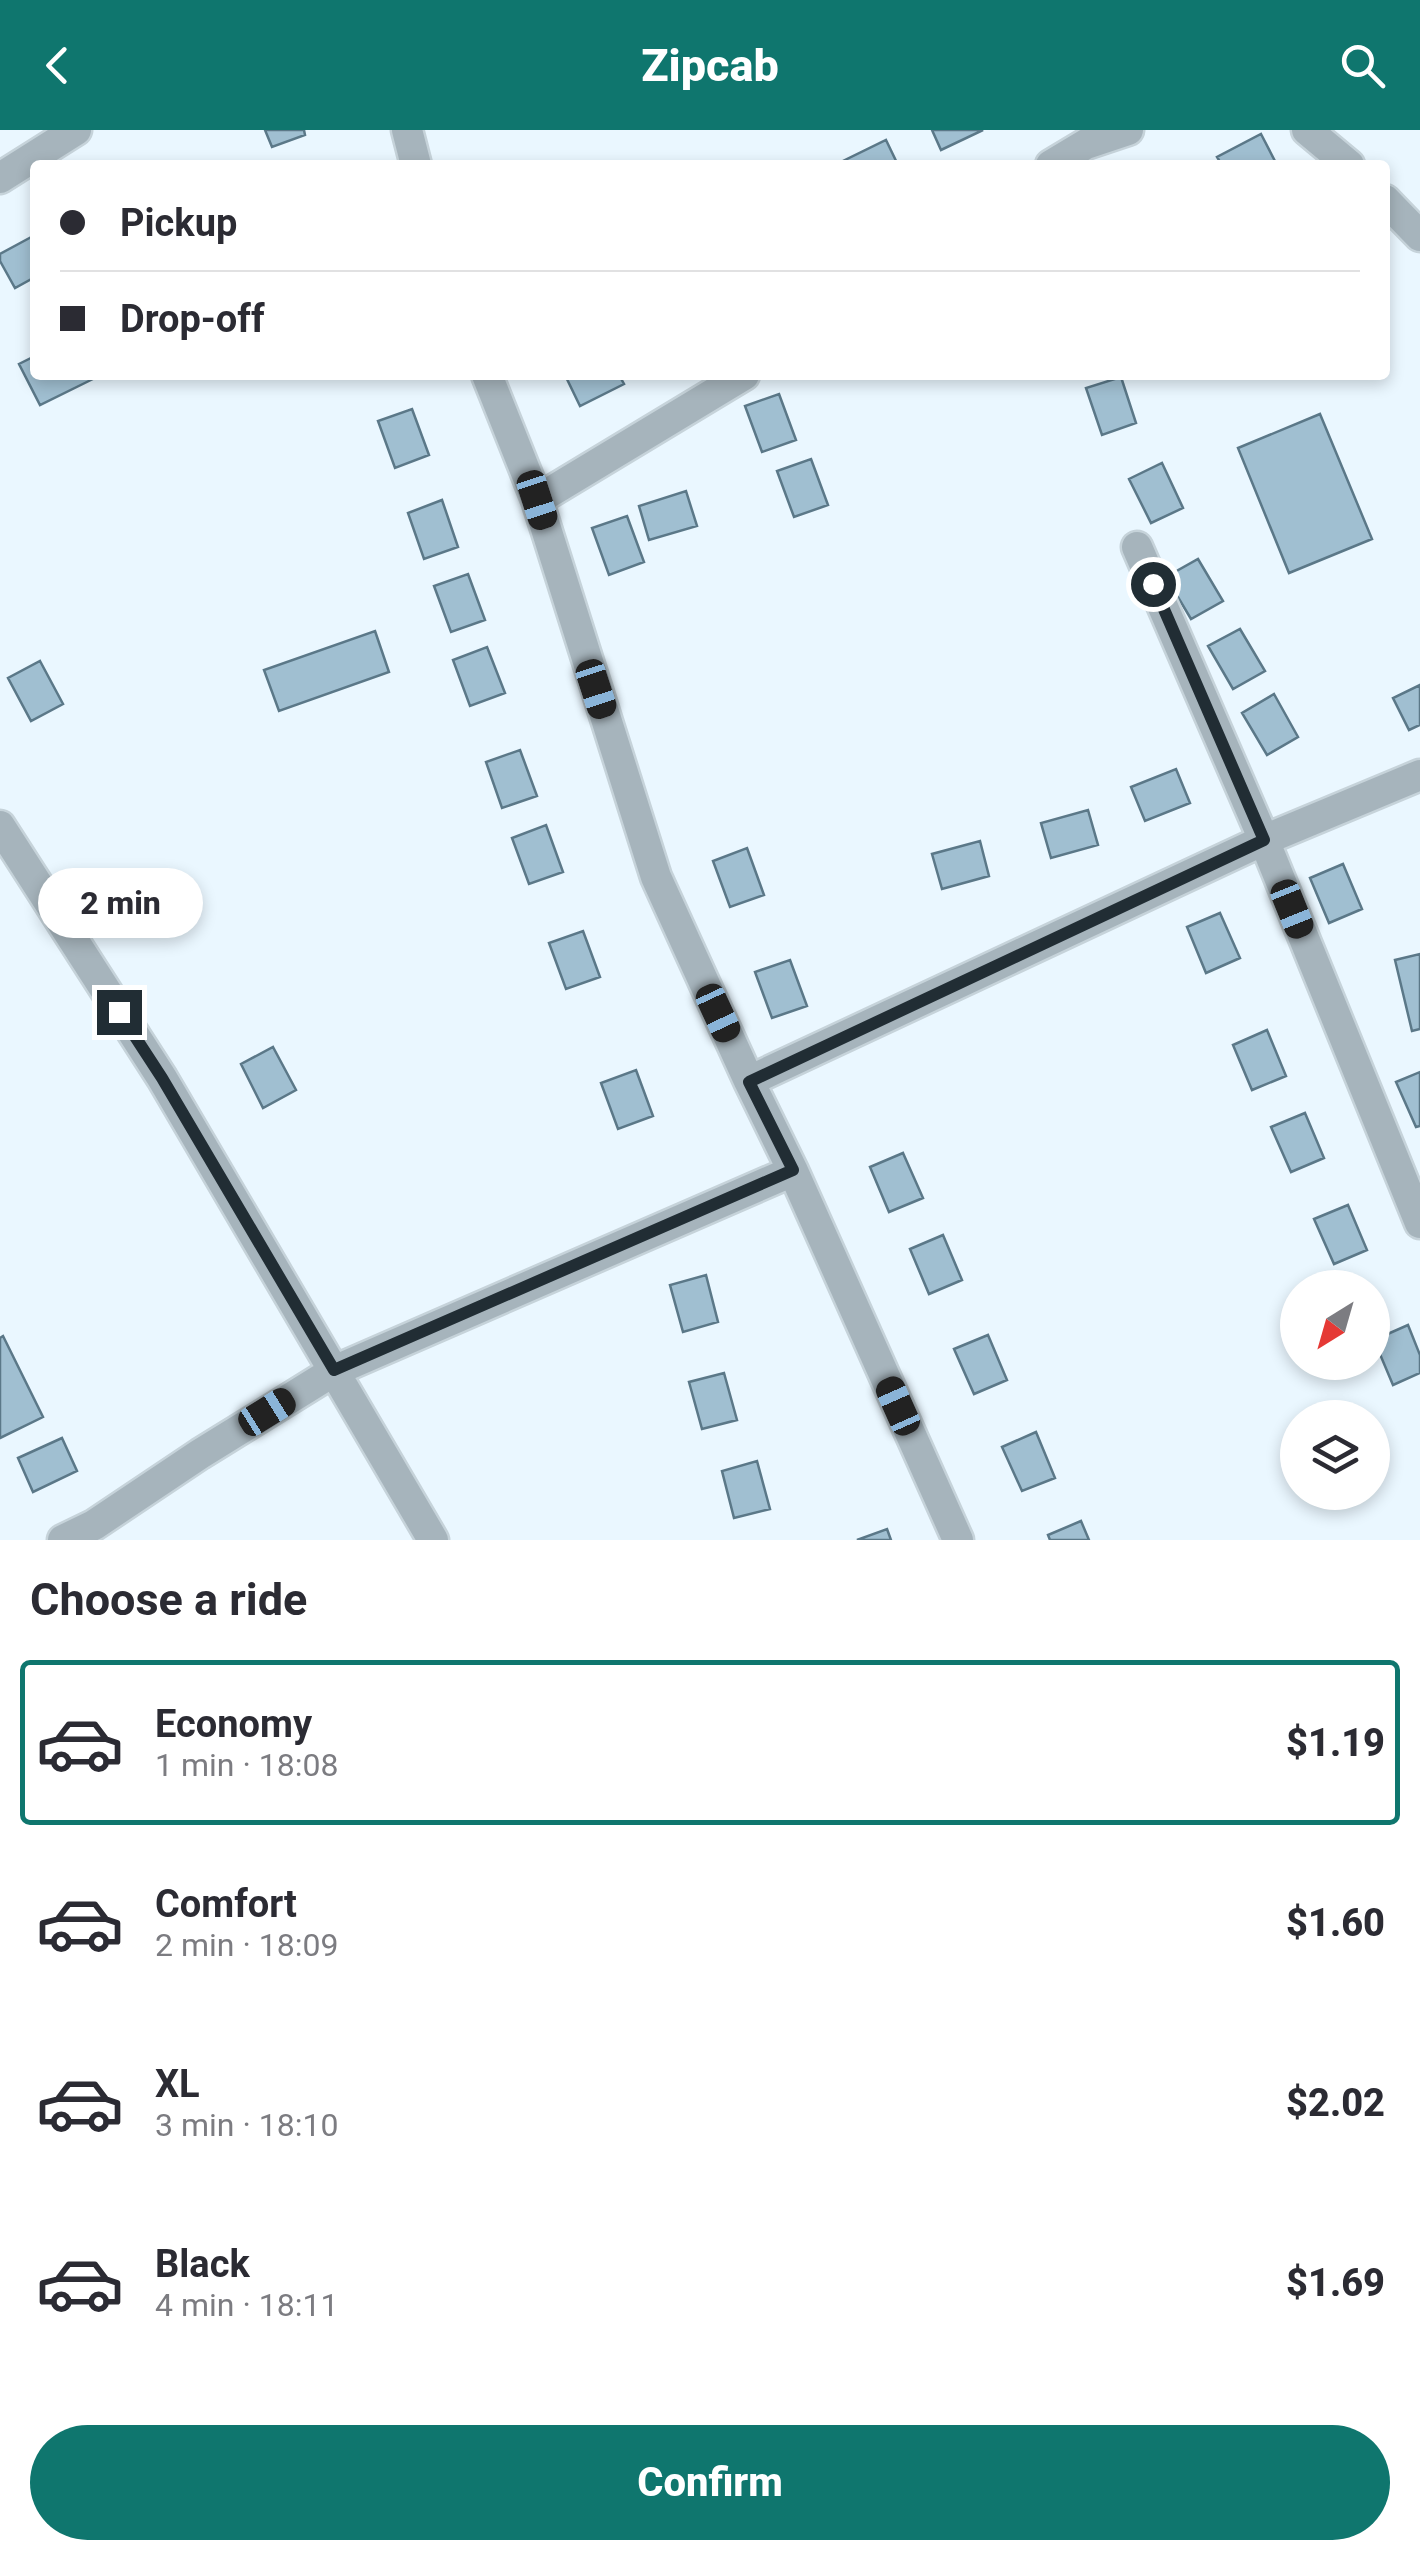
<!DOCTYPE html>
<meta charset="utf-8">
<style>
body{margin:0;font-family:Roboto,sans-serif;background:#f7f7f7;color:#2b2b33;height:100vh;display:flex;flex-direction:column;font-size:38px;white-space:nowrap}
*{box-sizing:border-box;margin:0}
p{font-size:32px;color:#7c7c81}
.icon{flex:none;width:55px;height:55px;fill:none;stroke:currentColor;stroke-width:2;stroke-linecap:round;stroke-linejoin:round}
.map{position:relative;height:1410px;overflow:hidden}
.sheet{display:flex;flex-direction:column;background:#fff;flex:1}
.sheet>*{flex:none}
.guide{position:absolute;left:30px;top:30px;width:1360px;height:220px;border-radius:10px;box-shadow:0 5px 15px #0003;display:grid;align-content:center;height:220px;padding:0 30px;background:#fff}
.needle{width:65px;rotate:217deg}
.controls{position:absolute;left:1280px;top:1140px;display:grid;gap:20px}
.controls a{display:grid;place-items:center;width:110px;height:110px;border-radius:50%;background:#fff;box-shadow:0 5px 15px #0003;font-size:50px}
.end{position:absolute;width:45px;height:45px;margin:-22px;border:12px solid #212d34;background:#fff;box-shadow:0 0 0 5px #fff}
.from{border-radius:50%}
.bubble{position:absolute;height:70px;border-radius:35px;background:#fff;box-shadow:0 5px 15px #0003;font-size:32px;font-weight:800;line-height:70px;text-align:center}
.car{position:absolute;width:30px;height:60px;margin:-30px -15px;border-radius:12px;box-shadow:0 0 8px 2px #0007;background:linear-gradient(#222 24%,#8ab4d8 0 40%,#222 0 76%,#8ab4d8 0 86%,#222 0)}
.guide b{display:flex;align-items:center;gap:35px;height:95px;font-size:38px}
.guide b+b{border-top:2px solid #e1e1e2}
.guide i{width:25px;height:25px;background:#2b2b33}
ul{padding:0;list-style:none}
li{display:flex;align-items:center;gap:30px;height:165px;margin:0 20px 15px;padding:0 10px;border:5px solid transparent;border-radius:10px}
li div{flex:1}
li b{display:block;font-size:38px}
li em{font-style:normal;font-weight:800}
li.on{border-color:#0f766e}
li>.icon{width:90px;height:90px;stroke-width:1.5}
h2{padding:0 30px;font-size:45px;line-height:120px}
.button{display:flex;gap:20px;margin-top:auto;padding:20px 30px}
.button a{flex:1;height:115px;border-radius:60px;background:#0f766e;color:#fff;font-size:40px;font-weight:800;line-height:115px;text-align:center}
header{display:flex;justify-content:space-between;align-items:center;height:130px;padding:0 30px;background:#0f766e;color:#fff;font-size:45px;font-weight:800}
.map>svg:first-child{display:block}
</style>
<header><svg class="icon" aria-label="back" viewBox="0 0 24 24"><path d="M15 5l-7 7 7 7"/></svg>Zipcab<svg class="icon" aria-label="search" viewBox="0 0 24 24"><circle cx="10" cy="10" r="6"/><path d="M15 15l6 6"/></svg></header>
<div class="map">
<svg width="1420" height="1410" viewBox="0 0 1420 1410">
<rect width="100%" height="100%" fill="#eaf7ff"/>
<path fill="#a0bfd1" stroke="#5b7888" stroke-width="2.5" d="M265 0H304L305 5 272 17Z
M932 0H983L941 20Z
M1261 4 1277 35H1222L1217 27Z
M886 10 898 35H843L841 32Z
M35 105V147L15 158 0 131V124Z
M35 226V245H101L40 275 19 234Z
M565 245H619L624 254 580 276Z
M1121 247 1136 293 1102 305 1086 258Z
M779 264 796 310 762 322 745 276Z
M412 279 429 325 395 338 378 291Z
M1320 284 1372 409 1289 443 1238 318Z
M811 329 828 375 794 387 777 341Z
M1162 333 1183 378 1151 393 1129 349Z
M686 361 697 396 649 410 639 376Z
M442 370 458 417 424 429 408 383Z
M627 386 644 432 609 445 592 398Z
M1198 429 1223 471 1191 489 1166 447Z
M468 444 485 490 451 502 434 456Z
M1240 499 1265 541 1233 559 1208 516Z
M375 501 389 542 279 581 264 540Z
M487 517 505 563 470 576 453 530Z
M40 531 63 574 31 591 8 548Z
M1420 555V595L1409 600 1393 568Z
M1274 564 1298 607 1267 625 1242 583Z
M520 620 537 666 502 678 486 632Z
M1176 639 1190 673 1145 691 1131 657Z
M1088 680 1098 715 1051 728 1041 693Z
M546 695 563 742 529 754 512 708Z
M980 711 989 746 942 759 932 724Z
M747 718 764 765 730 777 713 731Z
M1343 734 1362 779 1329 793 1310 748Z
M1220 783 1240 828 1206 843 1187 797Z
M583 801 600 847 566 859 549 813Z
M1420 824V899L1412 901 1395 830Z
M790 830 807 876 772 888 755 842Z
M1267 900 1286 946 1252 960 1233 915Z
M273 917 296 960 263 978 241 934Z
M636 940 653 986 618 999 601 953Z
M1420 942V996L1416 997 1396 952Z
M1305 983 1324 1028 1291 1042 1271 997Z
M903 1023 923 1068 889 1082 870 1037Z
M1348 1075 1367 1120 1334 1134 1314 1089Z
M943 1105 962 1150 929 1164 910 1119Z
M706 1145 718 1192 683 1202 670 1155Z
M1408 1195 1420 1225V1243L1393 1255 1374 1210Z
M988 1205 1007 1250 974 1264 954 1219Z
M3 1206 43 1287 0 1308V1208Z
M724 1243 737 1290 702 1299 689 1252Z
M1036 1302 1055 1348 1022 1361 1002 1317Z
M62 1308 77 1341 33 1362 18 1328Z
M757 1331 770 1379 734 1388 722 1341Z
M1081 1391 1089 1410H1050L1048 1405Z
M887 1399 891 1410H857Z"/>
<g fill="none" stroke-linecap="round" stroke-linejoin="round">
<defs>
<path id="minor" d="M407 0 416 35
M1307 0 1349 35
M1051 35 1086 14 1128 0
M0 48 76 0
M1385 70 1420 106
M487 245 537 370 656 747 749 951 793 1041 958 1410
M537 370 744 245
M1137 417 1264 710 1420 1093
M0 696 162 948 433 1410
M749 951 1264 710 1420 645
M63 1410 94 1395 200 1324 334 1241 793 1041"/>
</defs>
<use href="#minor" stroke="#c6d3da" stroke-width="35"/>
<use href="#minor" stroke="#a6b4bc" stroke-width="30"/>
</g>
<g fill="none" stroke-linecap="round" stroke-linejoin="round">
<path stroke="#212d34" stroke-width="12" d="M119 882 162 948 334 1240 793 1040 749 952 1264 710 1153 454"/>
</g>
</svg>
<div class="controls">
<a><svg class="needle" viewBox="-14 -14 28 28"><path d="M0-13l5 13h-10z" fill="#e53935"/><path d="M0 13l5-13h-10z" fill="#7c7c81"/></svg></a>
<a><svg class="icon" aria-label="layers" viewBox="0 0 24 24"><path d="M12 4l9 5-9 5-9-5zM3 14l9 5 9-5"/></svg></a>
</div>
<i class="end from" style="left:1153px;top:454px"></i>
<i class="end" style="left:119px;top:882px"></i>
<div class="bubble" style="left:38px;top:738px;width:165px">2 min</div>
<i class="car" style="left:537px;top:370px;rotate:162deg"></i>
<i class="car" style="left:596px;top:559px;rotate:162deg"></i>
<i class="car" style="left:1292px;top:779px;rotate:158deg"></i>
<i class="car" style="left:718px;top:883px;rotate:155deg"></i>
<i class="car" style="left:898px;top:1276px;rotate:336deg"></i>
<i class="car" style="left:267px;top:1282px;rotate:58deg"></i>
<div class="guide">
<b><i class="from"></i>Pickup</b>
<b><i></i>Drop-off</b>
</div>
</div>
<section class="sheet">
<h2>Choose a ride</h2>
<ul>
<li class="on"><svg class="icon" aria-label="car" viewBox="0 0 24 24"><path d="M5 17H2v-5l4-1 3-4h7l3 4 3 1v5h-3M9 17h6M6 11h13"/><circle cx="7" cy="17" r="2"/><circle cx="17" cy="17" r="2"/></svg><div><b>Economy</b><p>1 min · 18:08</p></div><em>$1.19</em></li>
<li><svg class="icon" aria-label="car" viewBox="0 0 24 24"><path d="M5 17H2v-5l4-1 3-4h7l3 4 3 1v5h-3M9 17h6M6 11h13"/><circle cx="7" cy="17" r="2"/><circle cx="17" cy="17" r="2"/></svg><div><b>Comfort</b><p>2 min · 18:09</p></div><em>$1.60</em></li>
<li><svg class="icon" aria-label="car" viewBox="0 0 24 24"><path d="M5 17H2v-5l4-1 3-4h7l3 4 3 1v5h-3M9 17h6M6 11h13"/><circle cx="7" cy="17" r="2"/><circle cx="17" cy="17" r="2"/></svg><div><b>XL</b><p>3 min · 18:10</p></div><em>$2.02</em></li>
<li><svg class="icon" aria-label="car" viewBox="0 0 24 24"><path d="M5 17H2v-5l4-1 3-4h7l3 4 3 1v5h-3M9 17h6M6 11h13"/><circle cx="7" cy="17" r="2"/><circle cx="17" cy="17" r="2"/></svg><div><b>Black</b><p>4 min · 18:11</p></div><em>$1.69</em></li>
</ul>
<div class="button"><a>Confirm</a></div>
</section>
